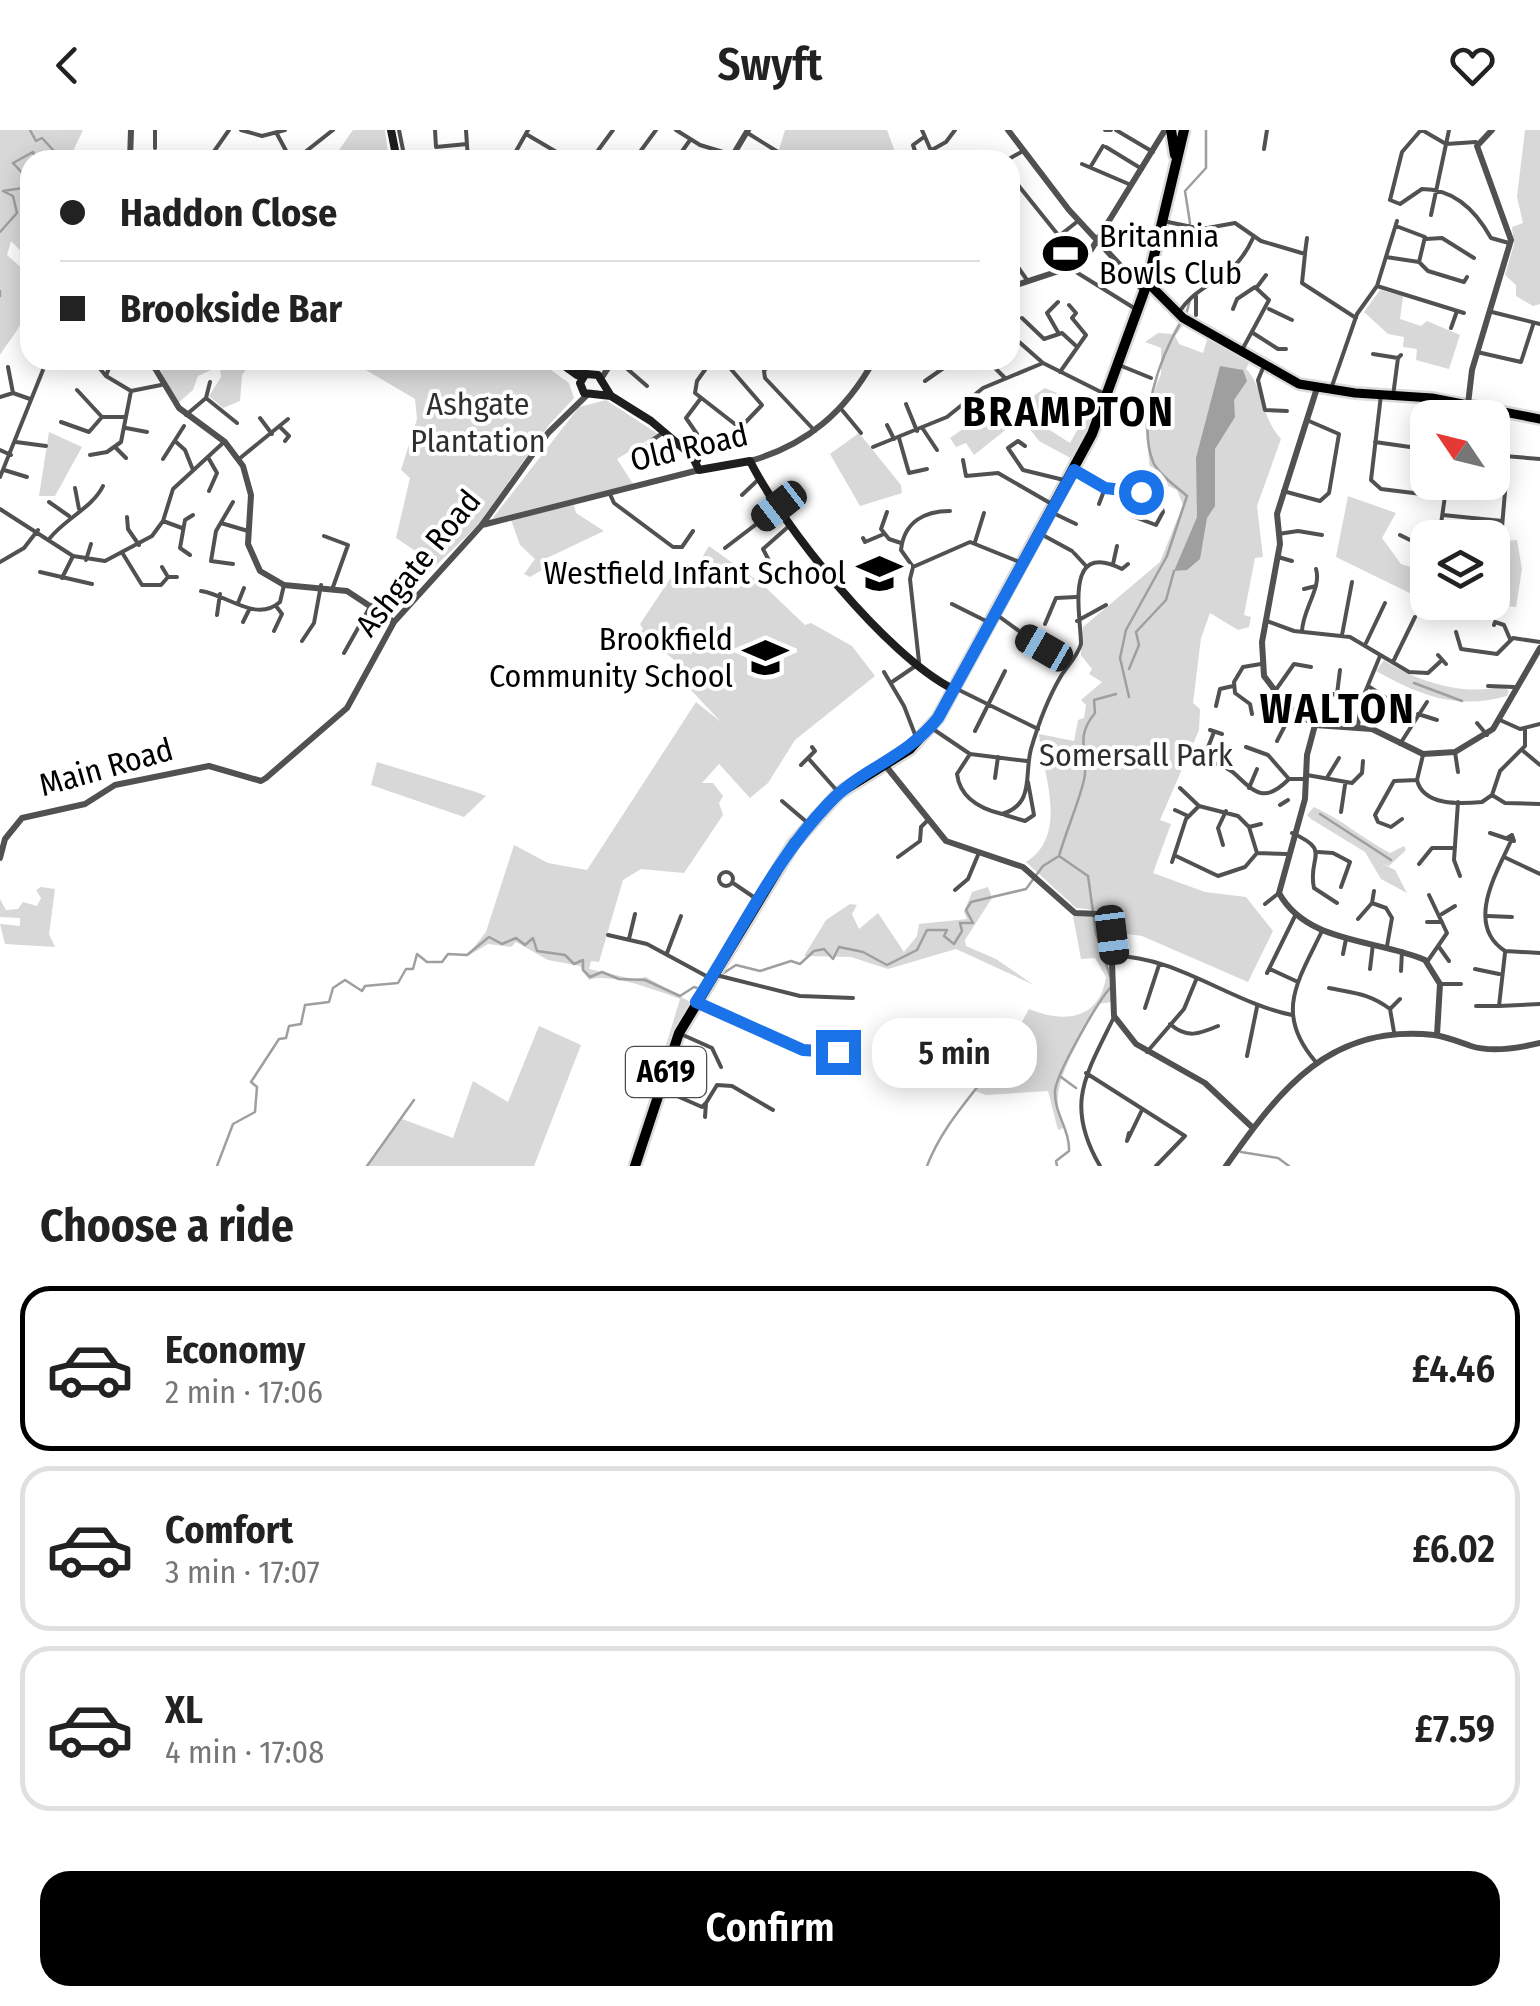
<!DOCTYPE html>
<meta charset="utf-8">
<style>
body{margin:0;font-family:"Fira Sans Condensed",sans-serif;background:#f2f2f2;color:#222;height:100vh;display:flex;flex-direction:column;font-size:38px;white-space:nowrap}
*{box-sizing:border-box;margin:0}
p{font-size:32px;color:#767676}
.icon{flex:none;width:55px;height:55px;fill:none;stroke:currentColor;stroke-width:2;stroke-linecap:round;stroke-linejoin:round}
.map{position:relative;height:1036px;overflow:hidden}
.panel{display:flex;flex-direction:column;background:#fff;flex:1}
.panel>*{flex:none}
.hud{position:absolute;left:20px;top:20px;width:1000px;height:220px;border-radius:30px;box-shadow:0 5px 25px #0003;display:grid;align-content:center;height:220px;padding:0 40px;background:#fff}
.needle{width:65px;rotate:305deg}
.tools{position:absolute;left:1410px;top:270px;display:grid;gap:20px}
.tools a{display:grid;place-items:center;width:100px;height:100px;border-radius:20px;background:#fff;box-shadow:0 5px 25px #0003;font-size:50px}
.end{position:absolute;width:45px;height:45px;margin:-22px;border:12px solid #1a73e8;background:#fff;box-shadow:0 0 0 5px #fff}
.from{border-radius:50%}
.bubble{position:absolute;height:70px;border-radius:30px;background:#fff;box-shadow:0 5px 25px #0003;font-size:32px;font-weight:600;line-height:70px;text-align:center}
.car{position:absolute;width:30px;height:60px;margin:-30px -15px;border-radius:12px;box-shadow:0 0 8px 2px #0007;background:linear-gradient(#222 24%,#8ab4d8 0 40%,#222 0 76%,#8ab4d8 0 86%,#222 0)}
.hud b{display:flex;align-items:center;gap:35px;height:95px;font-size:38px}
.hud b+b{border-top:2px solid #e0e0e0}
.hud i{width:25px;height:25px;background:#222}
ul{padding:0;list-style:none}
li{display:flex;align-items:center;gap:30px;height:165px;margin:0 20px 15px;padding:0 20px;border:5px solid #e0e0e0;border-radius:30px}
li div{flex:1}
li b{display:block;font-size:38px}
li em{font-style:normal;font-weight:600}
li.on{border-color:#000}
li>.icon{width:90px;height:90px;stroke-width:1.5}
h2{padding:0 40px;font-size:45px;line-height:120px}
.action{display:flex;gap:20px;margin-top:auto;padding:20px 40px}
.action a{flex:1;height:115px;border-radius:30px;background:#000;color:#fff;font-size:40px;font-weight:600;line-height:115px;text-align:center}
header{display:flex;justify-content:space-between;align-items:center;height:130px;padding:0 40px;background:#fff;font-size:45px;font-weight:600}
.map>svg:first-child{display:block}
</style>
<header><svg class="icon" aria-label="back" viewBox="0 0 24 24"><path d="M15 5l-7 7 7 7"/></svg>Swyft<svg class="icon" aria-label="heart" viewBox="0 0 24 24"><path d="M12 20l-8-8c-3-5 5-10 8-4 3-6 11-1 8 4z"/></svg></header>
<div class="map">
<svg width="1540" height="1036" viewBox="0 0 1540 1036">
<rect width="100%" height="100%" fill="#fff"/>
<path fill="#d8d8d8" d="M0 0H83L69 30H30V80L24 87 30 104 20 120 11 111 7 125 24 140C35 184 22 192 0 225Z
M353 0H385L389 30H332Z
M785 0H887L898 30H776Z
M1525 0H1540V174L1533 176 1516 166V155L1505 145 1514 114 1512 97 1523 93 1517 67Z
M1380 160 1403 166 1400 189 1421 196 1427 191 1460 205 1449 239 1416 230 1417 219 1403 217 1404 207 1388 204 1364 182Z
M1180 190 1184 194 1175 206 1179 214 1203 223 1208 207 1250 231 1246 239C1264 257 1261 288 1281 309L1257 376 1263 427 1255 428 1244 485 1251 487 1249 497 1238 500 1210 483 1201 508 1193 573 1200 579 1199 600 1160 690 1171 694 1153 743 1205 762 1246 767 1273 801 1248 852 1142 806 1113 802 1105 781 1076 778 1026 732C1071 704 1041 639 1039 604L1074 611 1078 590 1084 588 1086 575 1081 570 1102 552 1089 544 1092 539 1081 525 1083 497 1160 432 1183 375 1177 360 1151 348 1144 285 1161 244V218L1145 212 1158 203 1172 204Z
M155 230H253L242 245 240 271 223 278 209 266 221 247 220 236 198 246 193 260 178 273Z
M349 230H537L569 253 574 268 549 295 478 395 420 451 418 443 426 428 396 408 410 348 401 340 417 289 415 269Z
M1045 258 1069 268 1045 297 1070 313 1080 295 1071 290 1073 286 1094 288 1076 331 1039 311 1026 294 1032 267Z
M606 270 658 304 617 329 633 354 492 389 579 277Z
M1004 270 1013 294 974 325 966 313 956 317 950 308Z
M49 302 82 317 55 366H39Z
M859 303 901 355 902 363 860 376 830 324Z
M1348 366 1396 383 1382 408 1401 434 1427 442 1428 472 1336 427Z
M574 375 576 383 604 401 547 428 545 438 530 447 524 444 535 429 520 415 511 390Z
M1517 410 1522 439 1516 477 1483 474 1480 486 1428 472H1492L1493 412Z
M709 416 762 454 805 495 811 493 852 516 875 546 795 610 768 653 750 668 719 634 702 653H713L723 666 719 673 723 685 684 743 641 739 623 750 599 832 591 831 589 839 633 849 646 847 690 872 654 955 680 869C658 861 609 842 589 850L580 836 548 830 516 812 511 817 488 814 466 827 486 802 514 715 548 733 587 740 696 572 721 592 690 559 696 547 649 510H632L643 499 640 494 670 449 694 440Z
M1384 530C1415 551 1465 567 1503 556L1509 561 1507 566C1457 580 1421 566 1376 541Z
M377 632 476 662 486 666 464 687 371 655Z
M1314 677C1343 690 1363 709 1390 723L1404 716 1406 720 1389 736 1383 734 1395 740 1407 763 1381 749 1365 722 1311 689 1307 685Z
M41 757 55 759 49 804 55 817 5 814 0 794 20 796V788L0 787V769L6 780 18 779 23 772 37 776 41 768 36 760Z
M988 757 992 768 965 810 966 816 996 829 1034 855 956 819 888 839 851 827 804 826 826 790 850 774 857 775 852 784 859 799 878 783 904 822 917 806 919 794 967 789 964 782 972 762Z
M1073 786H1101L1110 819 1111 872 1098 874 1091 884C1078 921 1045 954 1063 998L1058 1000 1048 961 986 965 975 961 1000 931 1029 879C1063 893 1099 891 1106 847L1095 828 1081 829Z
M539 896 581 915 534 1036H367L402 989 453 1008 473 951 508 972Z"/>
<path fill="#9f9f9f" d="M1220 236 1243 240 1247 251 1234 270 1235 287 1215 319V376L1207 388 1200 429 1187 440 1174 441 1197 387 1196 328Z"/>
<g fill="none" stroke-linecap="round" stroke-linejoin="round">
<path stroke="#9f9f9f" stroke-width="2.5" d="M30 0 36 11 42 8 55 22 53 30
M0 102 17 83 13 66 3 61 23 58 25 46 13 33 33 22 36 30
M1187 104 1190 93 1185 61 1206 38V0
M0 161V166
M1186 185 1190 170
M1129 539 1139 515 1136 502 1166 470 1174 441
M1414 553 1462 571
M1129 567 1120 528 1126 500 1167 426 1187 366C1177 357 1158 344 1153 332 1137 290 1160 227 1181 192
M1320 684 1391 730
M722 844 736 835 760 841 791 831 800 834 814 821 824 819 833 829 839 817 863 822 887 835 917 820 927 800H947L944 806 954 814 962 801 960 793H973L966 780 971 772 1026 759 1043 736 1059 726
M1110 846 1096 803 1088 746 1059 726C1066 701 1078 675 1084 650 1090 624 1073 609 1095 583L1094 570 1116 564
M1061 947 1076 958
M1241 1022 1278 1028 1289 1036
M217 1036 233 994 255 982 257 957 251 952 279 909 286 908 289 896 301 894 305 875 329 872 333 858 345 850 362 861 365 856 398 853 406 839H413L417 824 427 832H442L448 824 467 825 489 807 502 814 516 808 525 815 533 808 537 821 565 825 574 834 583 830V840L590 847 602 842 619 849 645 850 680 866 694 857 700 859
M367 1036 414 970
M927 1036C945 989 980 959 1007 916
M1057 1036 1056 1031 1069 1021C1070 1000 1054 983 1055 961 1056 944 1097 873 1110 858"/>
<defs>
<path id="primary" d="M1153 158 1183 188 1299 254 1355 263 1432 268 1540 289"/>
<path id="trunk" d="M1171 0 1175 25
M635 1036 679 903 794 713 839 663 910 619 938 588 1092 304 1148 151 1184 0"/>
</defs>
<use href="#primary" stroke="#dbdbdb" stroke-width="14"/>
<use href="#trunk" stroke="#dbdbdb" stroke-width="15"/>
<path stroke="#515151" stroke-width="4" d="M241 0 262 6 285 0
M399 0 405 30
M435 0 436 17 467 14
M466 0 468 30
M676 0 700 15 733 25
M922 0 935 30
M1105 0H1111
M1116 0 1153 22
M1421 0 1402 22 1390 70 1400 74 1422 59C1455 59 1476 81 1491 108L1509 113
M1422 0 1446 14 1476 12
M746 2 778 22
M277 4 291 30
M526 4 570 30
M1106 17 1142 39
M155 18V0
M1264 19 1267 0
M930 21 946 12 955 0
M208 30 229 0
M295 30 333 0
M511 30 528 0
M591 30 613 0
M634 30 656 0
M676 30 690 10
M918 30 913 15 924 7
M1007 30 1023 21
M1082 34 1131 55
M1091 36 1103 16
M1014 50 1059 106 1078 91
M1431 85 1449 0
M1163 91 1202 99 1235 93 1261 111 1305 124 1302 153 1356 188
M1396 96 1425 107 1419 132
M1426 109 1442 108 1474 128
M1305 123 1307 108
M1386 127 1419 132
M1419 132 1428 141 1464 152 1467 147
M1010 137 1015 133 1027 150
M1068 137 1134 178
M1377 156 1464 183
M1257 157 1266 145
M1058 172 1047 183 1059 204
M1233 179 1237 169 1255 157 1269 170 1242 220
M1269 179 1292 190
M1492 182 1540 194
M1178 184C1199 149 1232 155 1253 108
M1196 185V166
M1022 188 1044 209 1062 203 1075 215
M1451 198 1457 181
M1253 203 1278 219H1286
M1010 204 1043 233 1107 265
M27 208 30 214
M1477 222 1521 232 1533 195
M1373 224 1398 228 1401 225
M93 230 106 246 131 261 161 255
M617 230 647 256
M712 230 697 251 695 263 740 298 762 275 723 230
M774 230 764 241 765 248 815 301
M987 230 1005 248
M1119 235 1151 248
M8 237 13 263 30 269
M663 237 668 230
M1263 238 1258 250 1265 280 1287 281
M1060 242 1086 205 1072 188 1076 183 1069 175
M106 246 112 230
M925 251 955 230
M1332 256 1357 184 1377 156 1397 91
M77 260 102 287
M1381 265 1371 350 1381 359 1446 367
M1393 266 1398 228
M0 267 13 263
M206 268 210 252
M906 274 917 301
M1070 274 1094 286
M842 280 861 303
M186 285 206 268 237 293
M260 288 272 304
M61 292 89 302 102 287H125
M887 295 894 309
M280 297 289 306 285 311
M126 298 147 302
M923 299 937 320
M697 304 686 288 701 268
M899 308 909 343 927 339
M175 311 185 320 193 340
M16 312 46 316
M1375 312 1410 317
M1025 316 1018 311 1008 318 1023 340 1064 350
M873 317 947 287 983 258 1043 233
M116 318 126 328
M0 320 11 325
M90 325 107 322 121 312 131 261
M1492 325 1540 329
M163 329 184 296
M239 329 288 289
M963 330 966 346 998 343 1050 373
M670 331 676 314
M644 335 648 313 664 302
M4 340 27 347
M1076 342 1105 358 1141 362 1160 370 1163 382 1156 395 1132 386 1130 361
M0 347 47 230
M75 358 79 379
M209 361 217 343 209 329
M1283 361 1320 371 1329 363 1339 304 1309 291
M609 362 614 373 673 417H682L693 401
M742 365 760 348
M49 372 69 386
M233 372 216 401 211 431 233 434
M1099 374 1105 358
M0 379 73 426 105 431 152 406 163 391 173 359 224 312
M887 382 881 399 889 409 901 413
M1051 382 1076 394
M1443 385 1502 391
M127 387 128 399 139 415
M163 391 182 398
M221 393 248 401
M1039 403 1072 421
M1278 404 1298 401 1322 405
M1400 405 1428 419
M324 406 348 415 333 457
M50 408C65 389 93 377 103 356
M863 408 865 412 884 404
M1439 408 1447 352
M1505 408 1502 397 1508 327
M975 412 984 383
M725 418 776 379
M1074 423 1087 437
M123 424 142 455H161L168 447H177
M190 425 180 418 185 390 193 385
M1278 427 1292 431
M86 430 91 414
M0 432 24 418 38 400
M1113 434 1117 416
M162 437 168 447
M913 437 901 420C904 392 924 381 950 381
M40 442 92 454
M776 444 763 419 789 396
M62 448 73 426
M1304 459 1316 456
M201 461C228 465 256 493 280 472L284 455
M238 473 244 458
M952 474 988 492
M217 485 220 464
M997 485 1044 519
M1077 491 1106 475
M1267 491 1294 501 1350 507 1409 542 1428 543 1442 530
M243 492 249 480
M1045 494 1056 468 1076 467
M1494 495 1495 492 1504 495 1510 509
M274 501 282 484 276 476
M1302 502C1302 480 1322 458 1316 439
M1456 502 1461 519 1497 524 1513 508 1540 512
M1342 505 1352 452
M302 511 314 493 321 455
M1366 513 1385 473
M344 523 371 475
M1438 525 1446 534
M919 532 910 449 913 437 970 412 1022 433
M1393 532 1415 487
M884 542 904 576 916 607
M892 552 917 535
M1368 556 1389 570
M1488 556 1514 557
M957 559 1038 599
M1275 561 1294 534 1311 537
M1337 564 1340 540
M1216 576 1220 559 1233 556
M1318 581 1333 564 1361 572
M1252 584 1250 574 1235 563 1234 552 1243 537 1261 534
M1418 584 1437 590
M1500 590 1520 599 1540 594
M1477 593 1487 605
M930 597 970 624 1027 631
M1358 597 1361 572 1380 526
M1210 600 1222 604
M975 601 1005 541
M1277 611 1292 582
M1400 614 1427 572
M1246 617 1268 625 1289 649
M1522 620 1540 635
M1455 622 1458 642
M970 624 957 644C960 668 981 679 1002 684 1035 674 1024 645 1031 619 1038 595 1048 568 1061 546 1068 535 1077 527 1081 514 1081 486 1063 409 1122 439L1128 434
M808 628 839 663
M1204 629C1213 633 1227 636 1235 644 1256 664 1265 673 1289 649H1306
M801 635 815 621 812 617
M1201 635 1214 602
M1307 645 1352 653 1362 643 1363 631
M1328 646 1339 628
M995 648 998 627
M1417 650C1423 676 1460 674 1482 672L1492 665 1500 641 1525 616V599
M1417 650 1423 625
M1180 658 1199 676
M1249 658 1257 639
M1492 665 1505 673 1540 674
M782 671 809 694
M1458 672 1454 730 1460 746
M1280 675 1288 670
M1175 680 1188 686
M1341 682 1345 655
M1005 685 1025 691 1034 685 1028 652
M1402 689 1391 697 1378 692 1375 685 1394 651 1417 650
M1249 697 1261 694
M1292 703C1333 721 1307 726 1314 758L1337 773
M1490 703 1514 711 1512 705 1507 708
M1510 713C1496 744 1465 795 1505 821L1540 823
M1223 715 1218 698 1226 681
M1318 722 1333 723 1350 732 1341 757
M1176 726 1218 746 1245 737 1257 723 1287 724
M898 727 920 711 921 697 927 691
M1504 727 1540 744
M1172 732 1186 689 1199 676 1238 686 1249 697 1257 723
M1419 734 1432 718H1454
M719 749a7 7 0 1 1 14 0a7 7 0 1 1-14 0Z
M733 753 758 770
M955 760 968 749 978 725
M1372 773 1386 778 1392 788 1387 816
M1372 773 1374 761
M1265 774 1279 763
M1442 784 1455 776
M1488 786 1512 787
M1358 789 1372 773
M1427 792H1442
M608 805 647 814 708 847
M629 809 635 784
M1439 817 1449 831
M667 823 681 786
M1505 823 1499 876 1540 874
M1343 824 1346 809
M1114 826C1176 826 1232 873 1292 885
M1427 832 1447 803 1429 765
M1270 839 1298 852
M1370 839 1373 814
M1475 839 1499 844
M1401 841 1402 821
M1267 843 1295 786
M716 845 800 866 853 868
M1441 854H1461
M1329 858C1353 863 1369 863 1390 879L1394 902
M698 873 803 920 838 922
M1476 876H1499
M1145 878 1159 835
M1390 879 1400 869
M1170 894C1187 909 1199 904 1218 896
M683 905 712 918 721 937
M1147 922 1184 879 1196 850
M1247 926 1257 877
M1315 931C1274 883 1298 851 1322 801
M1086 943 1185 1006 1156 1036
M661 959 702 977 706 973 705 987
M706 973 717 955 732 956 773 980
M1129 1003 1127 1011 1142 980
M1100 1036C1064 974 1086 945 1114 887"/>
<path stroke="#515151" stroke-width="6" d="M1008 0 1069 80 1143 160
M130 30 131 0
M730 30 748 0
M1010 157 1062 140 1091 120 1165 0
M150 230 179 278 225 312 243 336 251 365 248 414 260 441 284 455 347 461 394 492
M601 249 613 230
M1317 258 1277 384 1280 414 1262 512 1264 546 1286 575 1315 595 1372 599 1423 624 1455 622 1493 599 1540 518
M1468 274 1472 240 1511 110 1477 16 1492 0
M750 331C807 315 846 281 874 230
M482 395 699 340
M1315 595 1307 625 1305 669 1279 763C1307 814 1377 809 1425 830L1440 854 1437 905
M885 635 946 711 1023 737 1075 783 1101 784 1111 805 1114 886 1136 914 1205 953 1253 998
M0 728 5 709 22 688 85 674 115 655 209 636 261 651 266 648 347 578 394 492 481 396 548 303 587 265
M1226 1036C1281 958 1330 894 1434 905 1448 907 1459 912 1471 916 1492 923 1519 918 1540 913"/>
<path stroke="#1e1e1e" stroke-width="8" d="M391 0 397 30
M556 230 577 245
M575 243 598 245 611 266
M585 245 580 253 584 263 611 266 651 291 697 330
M693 328 699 340 750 331C783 397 887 526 953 559"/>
<use href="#primary" stroke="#000" stroke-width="9"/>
<use href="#trunk" stroke="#000" stroke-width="10"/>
</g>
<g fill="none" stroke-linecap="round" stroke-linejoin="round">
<path stroke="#1a73e8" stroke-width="12" d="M838 922 803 920 696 872C739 806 774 730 829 673 862 638 905 629 938 588L1074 340 1105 358 1141 362"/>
</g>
<defs>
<symbol id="stadium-bare" viewBox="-9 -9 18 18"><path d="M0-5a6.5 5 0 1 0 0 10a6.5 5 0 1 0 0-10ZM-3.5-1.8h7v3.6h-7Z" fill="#000" stroke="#fff" stroke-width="2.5" paint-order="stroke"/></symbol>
<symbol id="school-bare" viewBox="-9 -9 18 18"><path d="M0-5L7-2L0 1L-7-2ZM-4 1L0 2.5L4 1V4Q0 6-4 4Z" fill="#000" stroke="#fff" stroke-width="2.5" paint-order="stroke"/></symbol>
</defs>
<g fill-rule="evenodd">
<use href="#stadium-bare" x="1034" y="92" width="63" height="63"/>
<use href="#school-bare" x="848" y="412" width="63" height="63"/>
<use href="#school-bare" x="734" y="496" width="63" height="63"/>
</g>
<g text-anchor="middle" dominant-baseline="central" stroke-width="8" stroke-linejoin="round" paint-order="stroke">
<rect fill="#fff" stroke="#4c4c4c" stroke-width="2.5" x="626" y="917" width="80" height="50" rx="8"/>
<g font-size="30" font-weight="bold" fill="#000">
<text x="666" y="942">A619</text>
</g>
<g font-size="32" fill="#000" stroke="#fff" text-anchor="end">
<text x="1099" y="106" text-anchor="start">Britannia<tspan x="1099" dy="37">Bowls Club</tspan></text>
<text x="846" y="443">Westfield Infant School</text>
<text x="733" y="509">Brookfield<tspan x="733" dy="37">Community School</tspan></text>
</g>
<g font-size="32" fill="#2f2f2f" stroke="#fff">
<text x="478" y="274">Ashgate<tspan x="478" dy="37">Plantation</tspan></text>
<text x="1136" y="625">Somersall Park</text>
</g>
<g font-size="32" fill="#000" stroke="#fff">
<text transform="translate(689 317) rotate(-13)">Old Road</text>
<text transform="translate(418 433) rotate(-51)">Ashgate Road</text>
<text transform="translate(106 637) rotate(-16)">Main Road</text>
</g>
<g font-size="42" font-weight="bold" letter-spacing="2.5" fill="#000" stroke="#fff">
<text x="1069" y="282">BRAMPTON</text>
<text x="1338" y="579">WALTON</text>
</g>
</g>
</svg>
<div class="tools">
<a><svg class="needle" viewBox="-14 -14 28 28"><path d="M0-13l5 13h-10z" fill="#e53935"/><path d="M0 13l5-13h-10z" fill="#767676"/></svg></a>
<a><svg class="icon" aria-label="layers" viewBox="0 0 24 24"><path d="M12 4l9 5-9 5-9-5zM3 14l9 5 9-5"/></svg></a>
</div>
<i class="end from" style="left:1141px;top:362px"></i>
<i class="end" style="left:838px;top:922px"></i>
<div class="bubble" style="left:872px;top:888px;width:165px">5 min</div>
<i class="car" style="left:779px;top:376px;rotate:232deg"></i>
<i class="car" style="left:1044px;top:518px;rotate:300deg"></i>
<i class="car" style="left:1112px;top:805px;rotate:173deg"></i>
<div class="hud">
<b><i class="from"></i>Haddon Close</b>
<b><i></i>Brookside Bar</b>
</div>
</div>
<section class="panel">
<h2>Choose a ride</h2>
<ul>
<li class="on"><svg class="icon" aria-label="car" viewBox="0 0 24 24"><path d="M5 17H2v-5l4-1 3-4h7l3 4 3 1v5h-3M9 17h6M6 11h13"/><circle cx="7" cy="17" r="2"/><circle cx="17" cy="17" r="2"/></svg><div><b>Economy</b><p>2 min · 17:06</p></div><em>£4.46</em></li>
<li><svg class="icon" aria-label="car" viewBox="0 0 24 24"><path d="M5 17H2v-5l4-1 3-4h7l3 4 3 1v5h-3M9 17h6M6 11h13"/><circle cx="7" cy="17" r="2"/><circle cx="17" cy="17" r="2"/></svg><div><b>Comfort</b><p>3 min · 17:07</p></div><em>£6.02</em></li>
<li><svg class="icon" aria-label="car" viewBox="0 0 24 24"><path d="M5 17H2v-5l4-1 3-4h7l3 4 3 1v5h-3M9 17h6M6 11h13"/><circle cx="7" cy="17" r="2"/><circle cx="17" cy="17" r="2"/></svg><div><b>XL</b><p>4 min · 17:08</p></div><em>£7.59</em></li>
</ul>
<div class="action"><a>Confirm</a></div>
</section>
